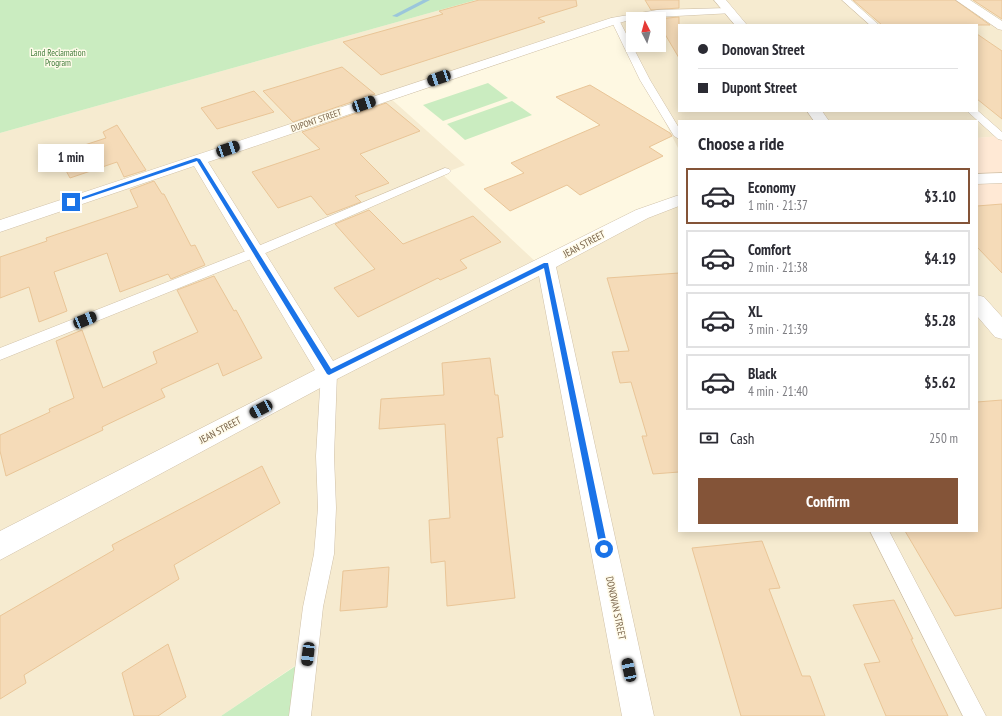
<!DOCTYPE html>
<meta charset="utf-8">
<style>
body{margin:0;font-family:"PT Sans Narrow",sans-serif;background:#f7f7f7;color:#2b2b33;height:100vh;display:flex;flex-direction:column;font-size:15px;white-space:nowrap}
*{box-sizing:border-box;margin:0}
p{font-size:13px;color:#7c7c81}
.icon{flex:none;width:22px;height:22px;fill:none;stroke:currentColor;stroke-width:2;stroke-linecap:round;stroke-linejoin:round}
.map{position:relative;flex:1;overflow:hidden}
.drawer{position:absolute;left:678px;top:120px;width:300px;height:412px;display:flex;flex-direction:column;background:#fff;border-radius:0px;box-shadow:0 2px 10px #0003}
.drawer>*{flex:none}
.hud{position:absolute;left:678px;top:24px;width:300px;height:88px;border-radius:0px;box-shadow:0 2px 10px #0003;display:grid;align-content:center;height:88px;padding:0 20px;background:#fff}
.needle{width:26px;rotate:354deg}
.controls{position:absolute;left:626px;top:12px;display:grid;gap:8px}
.controls a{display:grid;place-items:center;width:40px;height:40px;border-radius:0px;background:#fff;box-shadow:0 2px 10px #0003;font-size:20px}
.end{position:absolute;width:18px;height:18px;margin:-9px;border:5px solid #1a73e8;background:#fff;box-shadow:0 0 0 2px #fff}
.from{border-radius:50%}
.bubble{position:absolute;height:28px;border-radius:0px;background:#fff;box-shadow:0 2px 10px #0003;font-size:13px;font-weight:800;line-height:28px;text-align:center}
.car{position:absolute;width:12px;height:24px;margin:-12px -6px;border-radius:5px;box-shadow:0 0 3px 1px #0007;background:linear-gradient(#222 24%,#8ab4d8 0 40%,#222 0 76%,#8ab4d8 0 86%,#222 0)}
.hud b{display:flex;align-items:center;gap:14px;height:38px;font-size:15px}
.hud b+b{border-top:1px solid #e1e1e2}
.hud i{width:10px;height:10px;background:#2b2b33}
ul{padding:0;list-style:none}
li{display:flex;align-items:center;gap:12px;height:56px;margin:0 8px 6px;padding:0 12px;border:2px solid #e1e1e2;border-radius:0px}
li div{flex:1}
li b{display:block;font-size:15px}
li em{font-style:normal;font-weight:800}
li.active{border-color:#845438}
li>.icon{width:36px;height:36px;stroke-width:1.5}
h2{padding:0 20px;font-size:18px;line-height:48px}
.pay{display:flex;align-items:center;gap:10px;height:44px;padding:0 20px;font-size:15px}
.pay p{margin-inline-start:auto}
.cta{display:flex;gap:8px;margin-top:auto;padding:8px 20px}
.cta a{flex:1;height:46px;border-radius:0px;background:#845438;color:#fff;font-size:16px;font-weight:800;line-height:46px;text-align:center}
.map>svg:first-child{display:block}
</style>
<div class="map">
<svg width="1002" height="716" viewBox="0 0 1002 716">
<rect width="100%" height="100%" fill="#fef8e2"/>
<path fill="#f6ebd0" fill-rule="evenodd" d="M476 0H1002V136L977 138V121H679V150L614 21 389 97 465 165 442 174 539 265 679 198V531H977V231L1002 230V716H296L302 661 221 716H0V133ZM633 19H659V45H633ZM679 25H977V111H679Z"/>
<path fill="#ffe9d5" d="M1000 136 1002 138V230L977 231V138Z"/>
<path fill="#caecc0" d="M0 0H476L0 133Z
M488 83 508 98 443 121 423 105Z
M512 101 532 115 465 140 447 124Z
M303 661 296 716H221Z"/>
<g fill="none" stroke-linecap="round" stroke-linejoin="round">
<path fill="#9bc6db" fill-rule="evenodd" d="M423 0H430L397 17 392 16Z"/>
</g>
<path fill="#f5dbb8" stroke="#e9c597" d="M479 0H576L577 6 538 18 545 22 381 75 343 42 443 14 439 11Z
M645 0H679V8L651 10Z
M853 0H955L990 25H882Z
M973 0H1002V19Z
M679 17V58L659 24V19H656Z
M977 34 1002 51V119L977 99Z
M342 67 375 94 293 122 263 91Z
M590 85 670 133 672 136 649 147 663 156 580 195 567 185 510 211 484 189 524 173 511 163 600 125 556 97Z
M254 91 274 112 217 129 201 108Z
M386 103 420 131 360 154 389 183 355 196 361 202 327 215 311 196 278 208 252 172 320 149 302 132Z
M117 125 146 170 124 177 117 162 70 178 57 154 106 138 103 132Z
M154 181 162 194H164L191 246 195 245 205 265 171 279 168 274 120 292 107 253 54 272 67 311 39 322 29 287 0 298V257L47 241 46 238 138 207 130 190Z
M1002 204V273L977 247V206Z
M369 210 403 244 473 216 501 242 460 260 467 268 440 280 438 278 358 317 334 288 375 269 335 224Z
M679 273V472L653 474 642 436H647L631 382 620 383 612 352 629 351 607 278Z
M214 276 234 311 236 310 262 358 223 376 218 363 161 389 165 397 102 427 103 430 6 476 0 451V435L50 412 49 409 74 398 56 341 82 330 103 388 157 363 153 352 198 332 177 290Z
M490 358 495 395H498L503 437 497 438 515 598 447 606 445 561 431 563 429 520 450 518 445 424 379 429 381 399 444 395 442 363Z
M1002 400V608L955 616 905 531H977V402Z
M262 466 280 503 174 565 179 579 24 675 26 683 0 699V616L114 550 112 545Z
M762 541 780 588 769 589 802 676H810L825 716H741L692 548Z
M389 567 387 607 340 611 343 571Z
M894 600 913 639H911L948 716H886L864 664 880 662 853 605Z
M168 644 186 697 158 716H134L122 673Z"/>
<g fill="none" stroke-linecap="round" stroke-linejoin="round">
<defs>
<path id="service" d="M842 0H851L879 25H870Z
M612 18 619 20 650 80 679 128V139L674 136 640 80 611 20Z
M977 110 1002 132V140L998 139 967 111Z
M445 168 449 169 451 171 449 173 261 255 0 360V348L251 249Z
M329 367 334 369 337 373 334 456 336 508 334 554 323 607 311 716H289L303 607 314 554 318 508 316 456 321 373 324 369Z
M870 531H889L986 716H963Z"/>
<path id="minor" d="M956 0H970L1002 21V30L998 29Z
M729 8 733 9 735 11 733 13 657 17 633 19 619 23 208 162 333 361 636 210 679 195V206L648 218 556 267 654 716H622L539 276 337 379 0 560V531L315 370 194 166 0 232V220L611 18 657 10Z
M1002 173V183L977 184V174Z"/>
<path id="tertiary" d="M714 0H726L747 25H735Z
M807 111H822L829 121H814Z
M977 295 984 297 1002 317V339L995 337 977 316Z"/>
</defs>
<use href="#service" stroke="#d0c1a8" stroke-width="1"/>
<use href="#minor" stroke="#d0c1a8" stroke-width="1"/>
<use href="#tertiary" stroke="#d0c1a8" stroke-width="1"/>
<use href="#service" fill="#fff" fill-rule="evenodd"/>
<use href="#minor" fill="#fff" fill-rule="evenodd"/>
<use href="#tertiary" fill="#fff" fill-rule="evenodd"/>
</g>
<path fill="#1a73e8" d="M196 158 200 159 331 369 544 263H548L608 549 607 552 604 553 600 549 544 268 329 375 327 374 197 161 72 203 68 202Z"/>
<g text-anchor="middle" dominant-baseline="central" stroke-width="3" stroke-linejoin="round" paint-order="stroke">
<g font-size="9" fill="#457e3e" stroke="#fffbea">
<text x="58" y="52">Land Reclamation<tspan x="58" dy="10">Program</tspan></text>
</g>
<g font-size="9" fill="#776147" stroke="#fffbea">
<text transform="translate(316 120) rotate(-19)">DUPONT STREET</text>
</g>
<g font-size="10" fill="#776147" stroke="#fffbea">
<text transform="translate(584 244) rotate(-28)">JEAN STREET</text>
<text transform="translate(220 430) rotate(-28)">JEAN STREET</text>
<text transform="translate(616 608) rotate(78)">DONOVAN STREET</text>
</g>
</g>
</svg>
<div class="controls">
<a><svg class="needle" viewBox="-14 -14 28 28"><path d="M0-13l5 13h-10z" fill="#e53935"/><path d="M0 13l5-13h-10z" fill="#7c7c81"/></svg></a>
</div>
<i class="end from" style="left:604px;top:549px"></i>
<i class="end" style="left:71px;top:202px"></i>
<div class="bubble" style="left:38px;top:144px;width:66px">1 min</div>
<i class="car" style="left:439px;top:78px;rotate:251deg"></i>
<i class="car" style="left:364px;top:104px;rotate:71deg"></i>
<i class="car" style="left:228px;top:149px;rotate:71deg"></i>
<i class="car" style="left:85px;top:320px;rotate:68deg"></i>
<i class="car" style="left:261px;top:409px;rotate:242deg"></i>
<i class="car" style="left:308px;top:654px;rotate:187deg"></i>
<i class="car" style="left:629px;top:670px;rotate:348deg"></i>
<div class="hud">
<b><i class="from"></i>Donovan Street</b>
<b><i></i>Dupont Street</b>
</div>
<section class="drawer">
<h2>Choose a ride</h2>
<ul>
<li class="active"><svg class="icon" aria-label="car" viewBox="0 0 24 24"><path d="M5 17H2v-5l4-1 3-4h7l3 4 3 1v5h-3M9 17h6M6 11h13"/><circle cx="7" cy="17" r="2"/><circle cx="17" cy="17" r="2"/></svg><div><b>Economy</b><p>1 min · 21:37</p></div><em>$3.10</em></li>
<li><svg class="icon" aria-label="car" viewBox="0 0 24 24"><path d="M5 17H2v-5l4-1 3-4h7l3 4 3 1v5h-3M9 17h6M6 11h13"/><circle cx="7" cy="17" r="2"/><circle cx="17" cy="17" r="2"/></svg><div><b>Comfort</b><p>2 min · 21:38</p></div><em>$4.19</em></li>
<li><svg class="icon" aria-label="car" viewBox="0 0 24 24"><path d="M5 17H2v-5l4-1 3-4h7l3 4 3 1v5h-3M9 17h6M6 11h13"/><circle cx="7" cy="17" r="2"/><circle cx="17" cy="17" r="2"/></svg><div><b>XL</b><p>3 min · 21:39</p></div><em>$5.28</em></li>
<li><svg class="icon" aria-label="car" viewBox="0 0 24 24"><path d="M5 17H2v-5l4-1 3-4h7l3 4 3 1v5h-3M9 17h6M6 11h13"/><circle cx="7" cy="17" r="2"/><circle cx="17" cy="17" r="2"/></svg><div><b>Black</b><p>4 min · 21:40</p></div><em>$5.62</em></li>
</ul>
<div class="pay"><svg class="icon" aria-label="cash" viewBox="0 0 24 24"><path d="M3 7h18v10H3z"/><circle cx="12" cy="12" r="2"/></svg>Cash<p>250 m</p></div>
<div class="cta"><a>Confirm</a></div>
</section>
</div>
